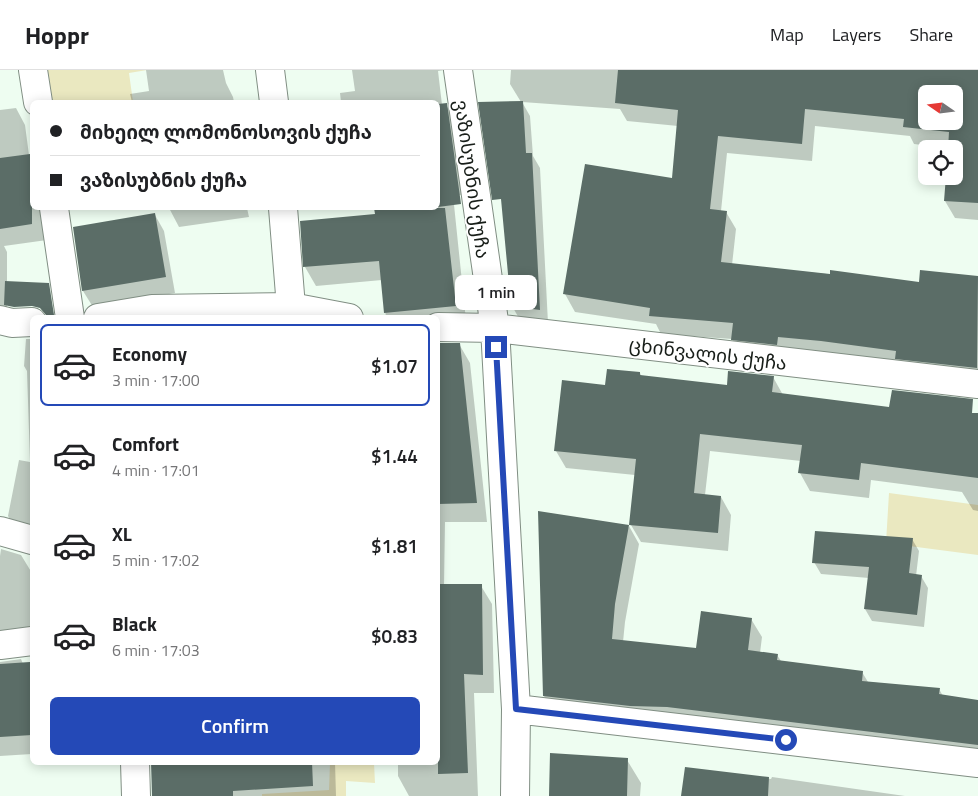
<!DOCTYPE html>
<meta charset="utf-8">
<style>
body{margin:0;font-family:"Titillium Web","Noto Sans Georgian",sans-serif;background:#f6f6f6;color:#202124;height:100vh;display:flex;flex-direction:column;font-size:19px;white-space:nowrap}
*{box-sizing:border-box;margin:0}
p{font-size:16px;color:#757577}
.icon{flex:none;width:28px;height:28px;fill:none;stroke:currentColor;stroke-width:2;stroke-linecap:round;stroke-linejoin:round}
.map{position:relative;flex:1;overflow:hidden}
.drawer{position:absolute;left:30px;top:245px;width:410px;height:450px;display:flex;flex-direction:column;background:#fff;border-radius:8px;box-shadow:0 2px 12px #0003}
.drawer>*{flex:none}
.banner{position:absolute;left:30px;top:30px;width:410px;height:110px;border-radius:8px;box-shadow:0 2px 12px #0003;display:grid;align-content:center;height:110px;padding:0 20px;background:#fff}
.needle{width:32px;rotate:284deg}
.fabs{position:absolute;left:918px;top:15px;display:grid;gap:10px}
.fabs a{display:grid;place-items:center;width:45px;height:45px;border-radius:8px;background:#fff;box-shadow:0 2px 12px #0003;font-size:25px}
.end{position:absolute;width:22px;height:22px;margin:-11px;border:6px solid #2449b7;background:#fff;box-shadow:0 0 0 2px #fff}
.from{border-radius:50%}
.bubble{position:absolute;height:35px;border-radius:8px;background:#fff;box-shadow:0 2px 12px #0003;font-size:16px;font-weight:600;line-height:35px;text-align:center}
.banner b{display:flex;align-items:center;gap:18px;height:48px;font-size:19px}
.banner b+b{border-top:1px solid #e0e0e0}
.banner i{width:12px;height:12px;background:#202124}
ul{padding:9px 0 0;list-style:none}
li{display:flex;align-items:center;gap:15px;height:82px;margin:0 10px 8px;padding:0 10px;border:2px solid transparent;border-radius:8px}
li div{flex:1}
li b{display:block;font-size:19px}
li em{font-style:normal;font-weight:600}
li.current{border-color:#2449b7}
li>.icon{width:45px;height:45px;stroke-width:1.5}
.cta{display:flex;gap:10px;margin-top:auto;padding:10px 20px}
.cta a{flex:1;height:58px;border-radius:8px;background:#2449b7;color:#fff;font-size:20px;font-weight:600;line-height:58px;text-align:center}
header{display:flex;align-items:center;gap:30px;box-sizing:border-box;height:70px;padding:0 25px;background:#fff;border-bottom:1px solid #e0e0e0}
header strong{font-size:24px}
nav{display:flex;gap:28px;margin-inline-start:auto;font-size:18px}
.map>svg:first-child{display:block}
</style>
<header>
<strong>Hoppr</strong>
<nav><a>Map</a><a>Layers</a><a>Share</a></nav>
</header>
<div class="map">
<svg width="978" height="726" viewBox="0 0 978 726">
<rect width="100%" height="100%" fill="#eefdf1"/>
<path fill="#eae8c0" d="M37 0H147L129 3 133 32H43Z
M889 423 978 435V485L886 473Z
M330 693H374L375 713 346 711V726H262V724L329 720Z"/>
<path fill="#0003" fill-rule="evenodd" d="M146 0H223L226 13 233 27 234 32H132L130 24 149 21Z
M352 0H445L438 1 442 35H446L457 54 468 125H453L467 260 438 248H386L382 210 316 216 305 197 301 152 377 145 376 138H438V32H341L340 23 355 21Z
M511 0H978V150L955 148 945 131 954 106V79L914 74 910 66 815 56 812 91 727 83 721 141 726 142 736 159 732 195 920 213 921 201 978 207V305L743 287 732 269 661 264 656 254 575 242 565 224 673 110 678 56 627 51 620 39 522 32 530 46 533 86 540 98 548 253 520 250 512 236 521 32 510 14ZM926 24H954V51H926Z
M16 38 25 55 29 85 32 91V138H43L47 170 4 176 7 182V251L0 252V40Z
M169 138H247L249 147 179 157Z
M155 145 164 161 175 223 93 237 83 221 74 158Z
M26 269H32V466L17 462 8 446 19 390 30 392 27 301 24 296Z
M438 274H459L470 293 487 452H445L444 515 481 516 492 534 494 623H474L478 726H409L398 706V692H438Z
M640 303 642 307 728 316 773 307 783 325 891 338 978 345V441L973 440 962 422 871 410 869 428 810 421 800 403 801 391 710 381 705 425 721 427 731 445 728 481 641 472 631 455 635 405 566 398 556 381 606 316Z
M629 456 639 474 625 552 623 572 698 580 751 549 762 567 760 583 777 585 781 591 862 602 868 612 939 619 943 626 978 631V691L555 644 544 626Z
M912 469 919 481 916 506H921L928 518 924 557 872 551 865 539 869 508 821 504 814 492Z
M1 479 21 485 32 503V575L0 583V486Z
M21 589 23 594 30 593 32 598V684L0 686V592Z
M627 690 641 713 640 726H550Z
M152 692H335L336 726H152Z
M686 698 771 709 772 707 905 726H683Z"/>
<path fill="#5b6d67" fill-rule="evenodd" d="M618 0H978V133L944 131 946 106H954V79H948L949 62 903 57 904 49 805 39 802 74 718 66 710 139 727 141 721 192 830 204V200L919 212 920 200 978 206 977 298 895 289 896 281 821 271 778 267 777 275 731 270 733 253 649 246 650 238 563 224 585 94 672 108 678 40 615 33ZM926 24H954V51H926Z
M523 31 526 83H532L540 240 511 236 501 129 492 130 478 32Z
M447 33 461 134 438 137V34Z
M30 84 32 105V154L0 159V88Z
M374 138H445L456 236 384 243 379 191 303 197 300 151 375 144Z
M155 143 166 207 82 221 73 157Z
M5 211 49 213 54 245H46L40 238 32 236 14 237 4 235Z
M438 273H460L477 433 438 434Z
M607 299 640 302V305L727 315 728 301 774 306 772 322 889 337 892 320 973 329 972 343H978V408L861 393 859 410 798 403 802 375 700 364 694 423 721 426 718 463 629 455 636 389 554 381 562 310 605 315Z
M538 441 629 455 615 534 612 569 696 578 701 541 752 548 748 580 778 584 777 590 863 601 862 611 940 618 939 624 978 630V675L667 637 630 636 543 626Z
M815 461 913 468 909 503 922 505 917 545 864 539 869 497 812 493Z
M438 514H482L483 605 464 604 468 703 438 704Z
M30 592 32 665 0 667V594Z
M550 683 628 688 627 726H549Z
M151 692H312L313 716 233 721V726H152Z
M685 697 769 707 768 726H681Z"/>
<g fill="none" stroke-linecap="round" stroke-linejoin="round">
<defs>
<path id="minor" d="M33 0 38 32
M270 0 274 32
M458 0 495 258 516 639 515 726
M54 138 70 248
M283 138 291 237 290 248
M98 248 152 239 291 237 349 248
M0 250 12 253 32 252
M438 257 495 258 978 314
M0 461 32 470
M0 575 32 571
M516 639 978 693
M135 692 136 726"/>
</defs>
<use href="#minor" stroke="#808e83" stroke-width="30"/>
<use href="#minor" stroke="#fff" stroke-width="28"/>
</g>
<g fill="none" stroke-linecap="round" stroke-linejoin="round">
<path stroke="#2449b7" stroke-width="6" d="M496 277 516 639 786 670"/>
</g>
<g text-anchor="middle" dominant-baseline="central" stroke-width="4" stroke-linejoin="round" paint-order="stroke">
<g font-size="19" fill="#181e19" stroke="#fff">
<text transform="translate(473 109) rotate(82)">ვაზისუბნის ქუჩა</text>
<text transform="translate(708 283) rotate(7)">ცხინვალის ქუჩა</text>
</g>
</g>
</svg>
<div class="fabs">
<a><svg class="needle" viewBox="-14 -14 28 28"><path d="M0-13l5 13h-10z" fill="#e53935"/><path d="M0 13l5-13h-10z" fill="#757577"/></svg></a>
<a><svg class="icon" aria-label="locate" viewBox="0 0 24 24"><circle cx="12" cy="12" r="6"/><path d="M12 2v4M12 18v4M2 12h4M18 12h4"/></svg></a>
</div>
<i class="end from" style="left:786px;top:670px"></i>
<i class="end" style="left:496px;top:277px"></i>
<div class="bubble" style="left:455px;top:205px;width:82px">1 min</div>
<div class="banner">
<b><i class="from"></i>მიხეილ ლომონოსოვის ქუჩა</b>
<b><i></i>ვაზისუბნის ქუჩა</b>
</div>
<section class="drawer">
<ul>
<li class="current"><svg class="icon" aria-label="car" viewBox="0 0 24 24"><path d="M5 17H2v-5l4-1 3-4h7l3 4 3 1v5h-3M9 17h6M6 11h13"/><circle cx="7" cy="17" r="2"/><circle cx="17" cy="17" r="2"/></svg><div><b>Economy</b><p>3 min · 17:00</p></div><em>$1.07</em></li>
<li><svg class="icon" aria-label="car" viewBox="0 0 24 24"><path d="M5 17H2v-5l4-1 3-4h7l3 4 3 1v5h-3M9 17h6M6 11h13"/><circle cx="7" cy="17" r="2"/><circle cx="17" cy="17" r="2"/></svg><div><b>Comfort</b><p>4 min · 17:01</p></div><em>$1.44</em></li>
<li><svg class="icon" aria-label="car" viewBox="0 0 24 24"><path d="M5 17H2v-5l4-1 3-4h7l3 4 3 1v5h-3M9 17h6M6 11h13"/><circle cx="7" cy="17" r="2"/><circle cx="17" cy="17" r="2"/></svg><div><b>XL</b><p>5 min · 17:02</p></div><em>$1.81</em></li>
<li><svg class="icon" aria-label="car" viewBox="0 0 24 24"><path d="M5 17H2v-5l4-1 3-4h7l3 4 3 1v5h-3M9 17h6M6 11h13"/><circle cx="7" cy="17" r="2"/><circle cx="17" cy="17" r="2"/></svg><div><b>Black</b><p>6 min · 17:03</p></div><em>$0.83</em></li>
</ul>
<div class="cta"><a>Confirm</a></div>
</section>
</div>
